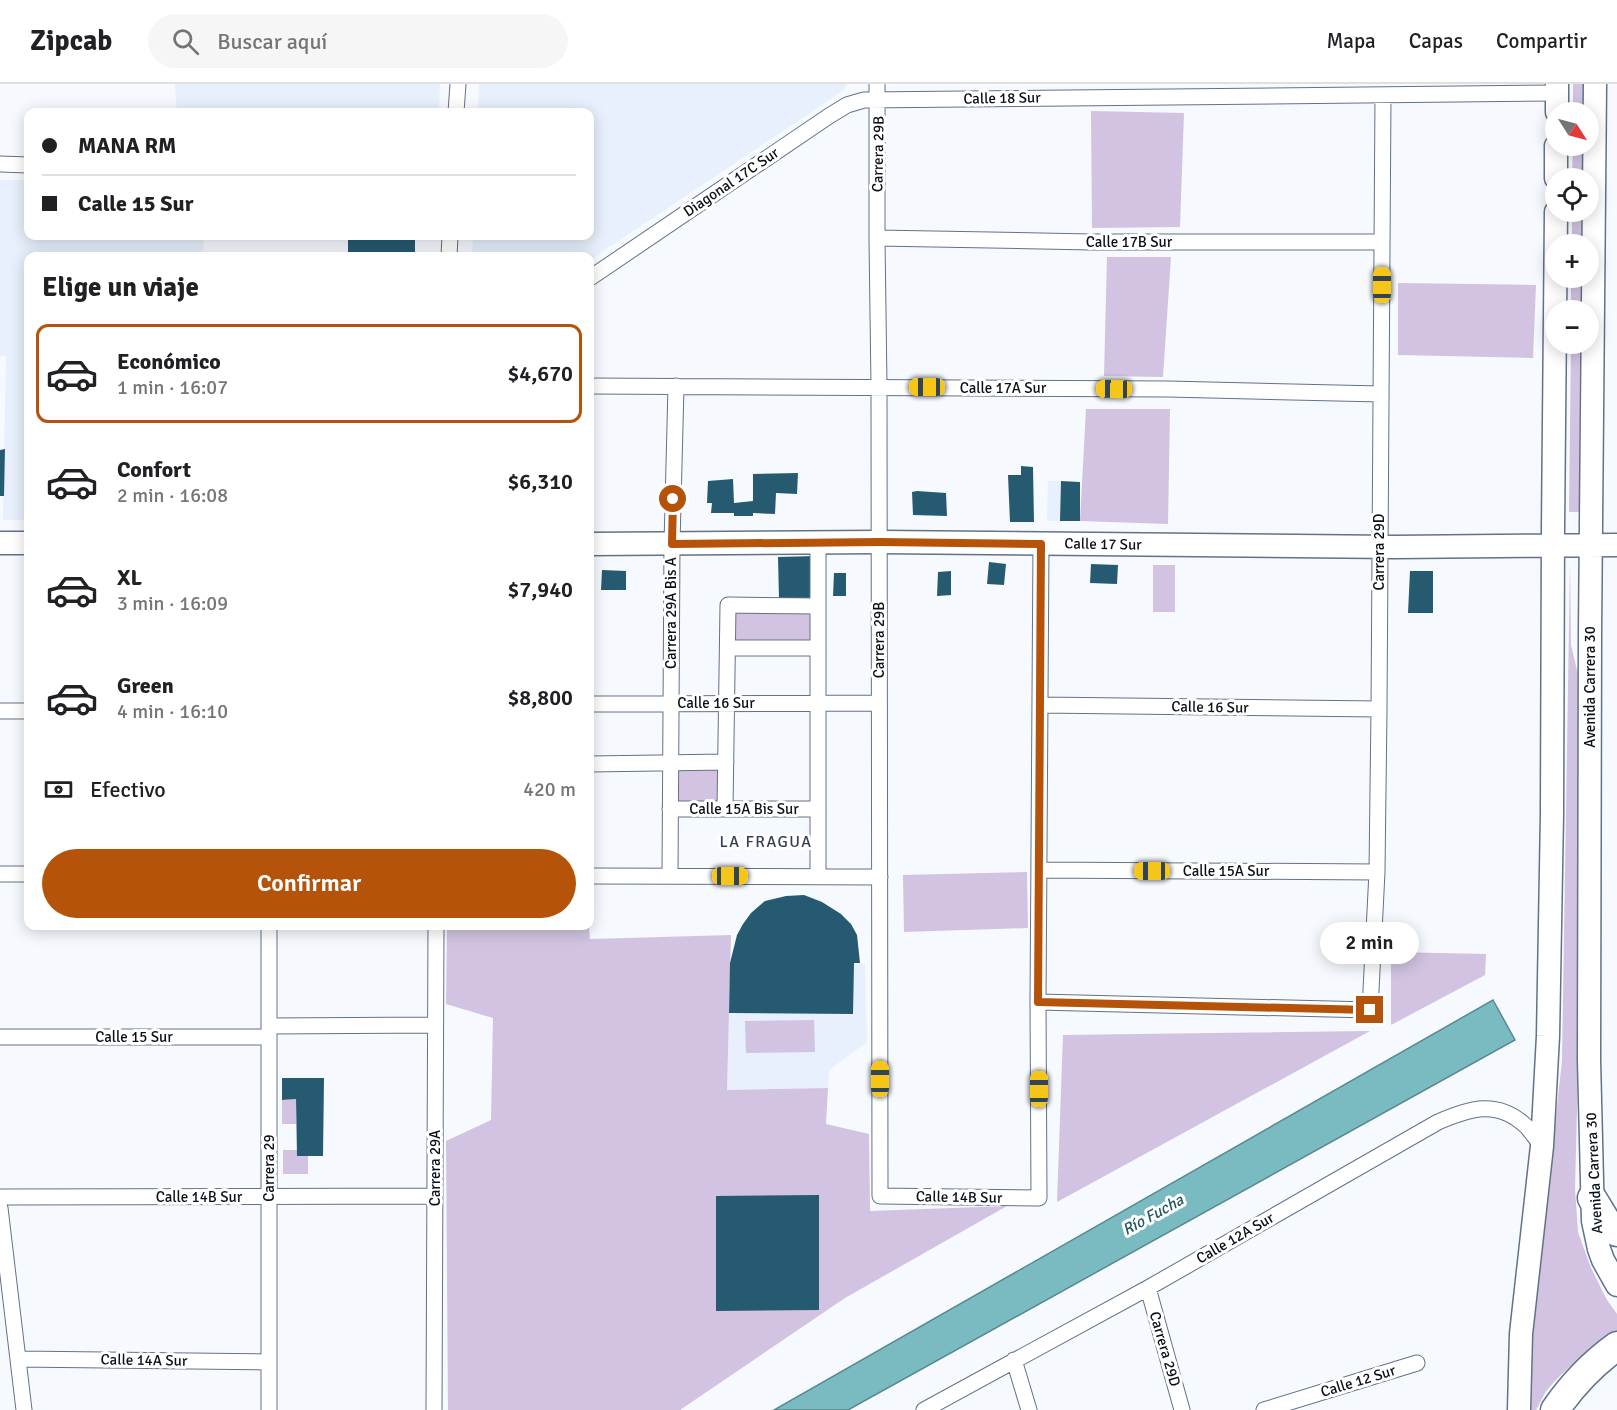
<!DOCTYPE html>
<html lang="es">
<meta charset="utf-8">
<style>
body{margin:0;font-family:Signika,sans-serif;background:#f6f6f6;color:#202124;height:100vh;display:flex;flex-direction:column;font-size:22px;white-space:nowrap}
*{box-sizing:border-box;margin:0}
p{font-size:20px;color:#757577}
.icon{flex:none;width:33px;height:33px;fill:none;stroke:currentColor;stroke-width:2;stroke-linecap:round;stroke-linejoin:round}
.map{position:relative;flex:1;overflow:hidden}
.side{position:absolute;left:24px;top:168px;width:570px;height:678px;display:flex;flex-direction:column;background:#fff;border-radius:12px;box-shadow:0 3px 15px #0003}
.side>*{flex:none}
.top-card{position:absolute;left:24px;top:24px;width:570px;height:132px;border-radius:12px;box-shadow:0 3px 15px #0003;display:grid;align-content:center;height:132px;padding:0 18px;background:#fff}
.needle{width:39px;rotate:126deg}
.tools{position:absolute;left:1545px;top:18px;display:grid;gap:12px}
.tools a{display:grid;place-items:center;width:54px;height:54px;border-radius:50%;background:#fff;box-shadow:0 3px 15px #0003;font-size:30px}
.end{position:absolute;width:27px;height:27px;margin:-14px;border:8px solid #b45309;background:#fff;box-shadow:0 0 0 3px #fff}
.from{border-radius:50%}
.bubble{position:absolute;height:42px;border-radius:21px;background:#fff;box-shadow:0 3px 15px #0003;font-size:20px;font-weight:600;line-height:42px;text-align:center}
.car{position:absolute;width:18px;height:36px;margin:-18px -9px;border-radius:8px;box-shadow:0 0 4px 2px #0007;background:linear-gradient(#f5c518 24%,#345 0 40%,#f5c518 0 76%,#345 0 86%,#f5c518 0)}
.top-card b{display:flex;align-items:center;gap:21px;height:57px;font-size:22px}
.top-card b+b{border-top:2px solid #e0e0e0}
.top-card i{width:15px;height:15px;background:#202124}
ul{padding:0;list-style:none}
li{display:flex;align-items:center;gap:18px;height:99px;margin:0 12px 9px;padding:0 6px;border:3px solid transparent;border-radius:12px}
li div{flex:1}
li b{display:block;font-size:22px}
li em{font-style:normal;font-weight:600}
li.active{border-color:#b45309}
li>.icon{width:54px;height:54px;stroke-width:1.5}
h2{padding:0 18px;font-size:27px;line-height:72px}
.pay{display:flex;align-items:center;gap:15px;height:66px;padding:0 18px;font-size:22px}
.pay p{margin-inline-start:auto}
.cta{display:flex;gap:12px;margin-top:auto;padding:12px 18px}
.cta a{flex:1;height:69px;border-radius:36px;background:#b45309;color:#fff;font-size:24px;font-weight:600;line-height:69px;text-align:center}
header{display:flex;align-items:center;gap:36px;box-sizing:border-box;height:84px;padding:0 30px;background:#fff;border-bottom:2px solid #e0e0e0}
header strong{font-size:28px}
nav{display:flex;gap:33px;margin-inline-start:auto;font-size:21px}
.search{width:420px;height:54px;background:#f6f6f6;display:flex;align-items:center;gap:15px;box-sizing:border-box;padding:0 21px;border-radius:33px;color:#757577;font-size:22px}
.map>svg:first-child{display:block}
</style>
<header>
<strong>Zipcab</strong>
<div class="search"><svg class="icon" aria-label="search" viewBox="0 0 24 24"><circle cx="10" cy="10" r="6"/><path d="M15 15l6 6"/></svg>Buscar aquí</div>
<nav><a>Mapa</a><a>Capas</a><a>Compartir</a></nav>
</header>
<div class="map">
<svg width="1617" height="1326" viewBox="0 0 1617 1326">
<rect width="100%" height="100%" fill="#f6f9fe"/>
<path fill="#e7f0fc" d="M175 0H440L439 28H177Z
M479 0H847L844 6 590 176V172H472L473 152H590V28H478Z
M0 96H28V152H204L203 172H28V436H3L6 272H0Z
M1048 397H1061L1060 437H1047Z
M730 879 865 880 867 958 829 986 828 1004 727 1006Z"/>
<path fill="#d1c3e1" d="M1573 0H1583V28H1573Z
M1091 27 1184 29 1180 143 1092 144Z
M1573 62H1582V94H1572Z
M1572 128H1582L1581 160H1572Z
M1107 173H1171L1163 293 1104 292Z
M1571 194H1581V226H1571Z
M1398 199 1536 201 1533 274 1398 271Z
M1571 260H1580L1579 428H1569Z
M1086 325H1170L1168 440 1080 437Z
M1570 479 1571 561 1580 599V909L1575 1105 1578 1148 1591 1184 1607 1216 1617 1230V1247C1595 1261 1560 1288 1545 1309 1542 1314 1539 1321 1536 1326H1529L1530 1267 1562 977Z
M1153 481H1175V528H1153Z
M729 522 816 524V562L730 563Z
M726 678 725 725H670L671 679Z
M1027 788 1028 844 904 848 903 791Z
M447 842H589L590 855 731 851 727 1006 828 1004 826 1040 869 1050 870 1127 1007 1122 845 1214 680 1326H448L446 1057 491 1036 493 934 446 920Z
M1391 868 1486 870 1485 891 1391 941Z
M814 936 815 968 746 969 745 937Z
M1370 947 1057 1118 1063 951Z
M296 1015V1040H282V1016Z
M283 1066H297V1072H308V1090H283Z"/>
<path fill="#7abbc2" stroke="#58888f" stroke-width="1.5" d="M1493 916 1515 956 848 1326H774Z"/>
<path fill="#265a71" d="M348 152H415V172H348Z
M5 365 4 412H0V366Z
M1021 382 1033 383 1034 438H1010L1008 391H1021Z
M798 389 797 410 776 409 775 430 753 429V432H734V429H711L712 419H707L708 397 733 395 734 419 753 417V390Z
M1061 397 1080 398V437H1060Z
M917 407 946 409 947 432 913 431 912 408Z
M816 472V515H779L778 473Z
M989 478 1006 480 1004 501 987 500Z
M1091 480 1118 481 1117 500 1090 499Z
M602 486 626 487V506H601Z
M951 487V511L937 512 938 488Z
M1410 487H1433V529H1408Z
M834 489H846V512H833Z
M804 811 822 818 841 830 851 840 857 851 860 879H854L853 930 729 929 730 879 737 851 743 840 751 829 765 817 786 812Z
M282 994H324L323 1072H297L296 1015 282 1016Z
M819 1111V1226L716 1227V1112Z"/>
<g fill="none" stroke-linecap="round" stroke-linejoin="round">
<defs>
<path id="street" d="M877 0V154L879 303 880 1112 1039 1114 1038 918 1041 460
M456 28 458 0
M0 80 28 81
M877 154 1092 158H1382
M449 172 450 152
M590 194 829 32 847 21 864 16 1557 9
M590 302 1168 305 1381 310
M818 459V792
M728 564H818
M590 620 879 619
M1041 621 1379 625
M0 627H28
M590 680 726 678
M670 725H818
M725 725 728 521 818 522
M1040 786 1377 788
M0 790H28
M590 792 880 793
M670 792 672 460 676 302
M269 842V1326
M1038 918 1370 926 1377 788 1379 625 1383 11
M269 942 435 941
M0 953H269
M0 1113 434 1112
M0 1124 24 1326
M1148 1204 1182 1326
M18 1275 269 1278
M1014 1276 1029 1326
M434 1326 436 842
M924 1326 1148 1204 1438 1038C1470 1024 1498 1015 1527 1043 1532 1049 1537 1056 1542 1062
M1264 1326 1417 1279"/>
<path id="secondary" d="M1595 0 1590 549 1589 976 1593 1137 1599 1165 1603 1176 1617 1201
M1557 28V0
M1556 94V62
M0 459H28
M590 460 880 458 1394 463 1617 461
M1519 1326 1521 1250 1542 1062 1548 952 1552 730 1553 445 1556 128"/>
<path id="highway" d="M1592 1114 1609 1142 1617 1148
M1555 1326C1572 1301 1592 1280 1617 1262"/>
</defs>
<use href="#street" stroke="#627287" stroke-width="17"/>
<use href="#secondary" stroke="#627287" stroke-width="25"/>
<use href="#highway" stroke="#627287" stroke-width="31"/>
<use href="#street" stroke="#fff" stroke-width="15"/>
<use href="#secondary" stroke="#fff" stroke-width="22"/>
<use href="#highway" stroke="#fff" stroke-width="28"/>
</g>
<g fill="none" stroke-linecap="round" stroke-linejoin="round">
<path stroke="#b45309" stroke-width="8" d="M673 415 672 460 880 458 1041 460 1038 918 1370 926"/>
</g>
<g text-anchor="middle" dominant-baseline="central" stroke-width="6" stroke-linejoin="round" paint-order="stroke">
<g font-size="15" fill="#0a1017" stroke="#fff">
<text transform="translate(1002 14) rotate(-1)">Calle 18 Sur</text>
<text transform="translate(878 70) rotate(-89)">Carrera 29B</text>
<text transform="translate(731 98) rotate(-34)">Diagonal 17C Sur</text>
<text x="1129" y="158">Calle 17B Sur</text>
<text x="1003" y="304">Calle 17A Sur</text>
<text transform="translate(1103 460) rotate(1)">Calle 17 Sur</text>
<text transform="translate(1379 468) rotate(-90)">Carrera 29D</text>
<text transform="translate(671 529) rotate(-90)">Carrera 29A Bis A</text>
<text transform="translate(879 556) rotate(-90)">Carrera 29B</text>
<text transform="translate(1590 603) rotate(-90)">Avenida Carrera 30</text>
<text x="716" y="619">Calle 16 Sur</text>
<text transform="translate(1210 623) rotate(1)">Calle 16 Sur</text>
<text x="744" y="725">Calle 15A Bis Sur</text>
<text x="1226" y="787">Calle 15A Sur</text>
<text x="134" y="953">Calle 15 Sur</text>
<text transform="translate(269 1084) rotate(-90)">Carrera 29</text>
<text transform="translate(435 1084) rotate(-90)">Carrera 29A</text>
<text transform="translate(1594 1089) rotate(-93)">Avenida Carrera 30</text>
<text x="199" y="1113">Calle 14B Sur</text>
<text transform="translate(959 1113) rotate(1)">Calle 14B Sur</text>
<text transform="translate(1235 1154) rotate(-30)">Calle 12A Sur</text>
<text transform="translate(1165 1265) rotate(74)">Carrera 29D</text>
<text transform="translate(144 1276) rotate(1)">Calle 14A Sur</text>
<text transform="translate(1358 1297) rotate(-17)">Calle 12 Sur</text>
</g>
<g font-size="16" letter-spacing="1.5" fill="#303f51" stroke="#fff">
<text x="766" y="758">LA FRAGUA</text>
</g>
<g font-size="16" font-style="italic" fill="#20585e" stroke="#fff">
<text transform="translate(1153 1131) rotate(-29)">Río Fucha</text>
</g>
</g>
</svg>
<div class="tools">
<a><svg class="needle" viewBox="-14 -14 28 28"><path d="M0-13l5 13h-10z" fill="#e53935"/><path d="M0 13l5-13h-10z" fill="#757577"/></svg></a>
<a><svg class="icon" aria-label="locate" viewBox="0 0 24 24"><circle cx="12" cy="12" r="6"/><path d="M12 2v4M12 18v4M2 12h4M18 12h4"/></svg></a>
<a>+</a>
<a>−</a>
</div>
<i class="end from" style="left:673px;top:415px"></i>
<i class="end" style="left:1370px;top:926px"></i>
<div class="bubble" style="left:1320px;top:838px;width:99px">2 min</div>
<i class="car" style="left:1382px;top:201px;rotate:0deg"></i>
<i class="car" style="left:927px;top:303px;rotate:270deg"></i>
<i class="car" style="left:1114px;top:305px;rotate:271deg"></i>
<i class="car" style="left:1152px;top:787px;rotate:270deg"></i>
<i class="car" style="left:730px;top:792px;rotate:90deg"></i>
<i class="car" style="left:880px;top:995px;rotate:0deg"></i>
<i class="car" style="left:1039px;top:1005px;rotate:0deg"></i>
<div class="top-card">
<b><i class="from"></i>MANA RM</b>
<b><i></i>Calle 15 Sur</b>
</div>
<section class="side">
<h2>Elige un viaje</h2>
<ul>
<li class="active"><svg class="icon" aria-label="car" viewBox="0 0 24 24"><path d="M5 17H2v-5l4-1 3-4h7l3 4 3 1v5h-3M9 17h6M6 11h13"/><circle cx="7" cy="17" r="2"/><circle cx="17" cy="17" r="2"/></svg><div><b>Económico</b><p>1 min · 16:07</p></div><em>$4,670</em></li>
<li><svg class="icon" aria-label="car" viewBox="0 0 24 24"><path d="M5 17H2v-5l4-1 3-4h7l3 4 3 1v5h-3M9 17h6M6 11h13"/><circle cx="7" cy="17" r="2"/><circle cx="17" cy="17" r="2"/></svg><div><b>Confort</b><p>2 min · 16:08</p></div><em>$6,310</em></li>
<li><svg class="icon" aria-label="car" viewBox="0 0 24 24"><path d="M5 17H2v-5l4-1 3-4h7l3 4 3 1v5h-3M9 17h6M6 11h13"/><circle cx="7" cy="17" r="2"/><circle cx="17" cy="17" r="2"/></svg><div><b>XL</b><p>3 min · 16:09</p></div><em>$7,940</em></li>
<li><svg class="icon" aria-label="car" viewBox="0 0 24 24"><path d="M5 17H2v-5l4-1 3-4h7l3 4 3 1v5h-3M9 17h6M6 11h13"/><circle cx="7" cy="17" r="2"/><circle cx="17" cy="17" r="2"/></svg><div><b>Green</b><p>4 min · 16:10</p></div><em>$8,800</em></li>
</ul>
<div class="pay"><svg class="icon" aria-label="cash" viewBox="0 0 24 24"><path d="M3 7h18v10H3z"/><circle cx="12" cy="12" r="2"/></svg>Efectivo<p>420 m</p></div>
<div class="cta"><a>Confirmar</a></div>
</section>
</div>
